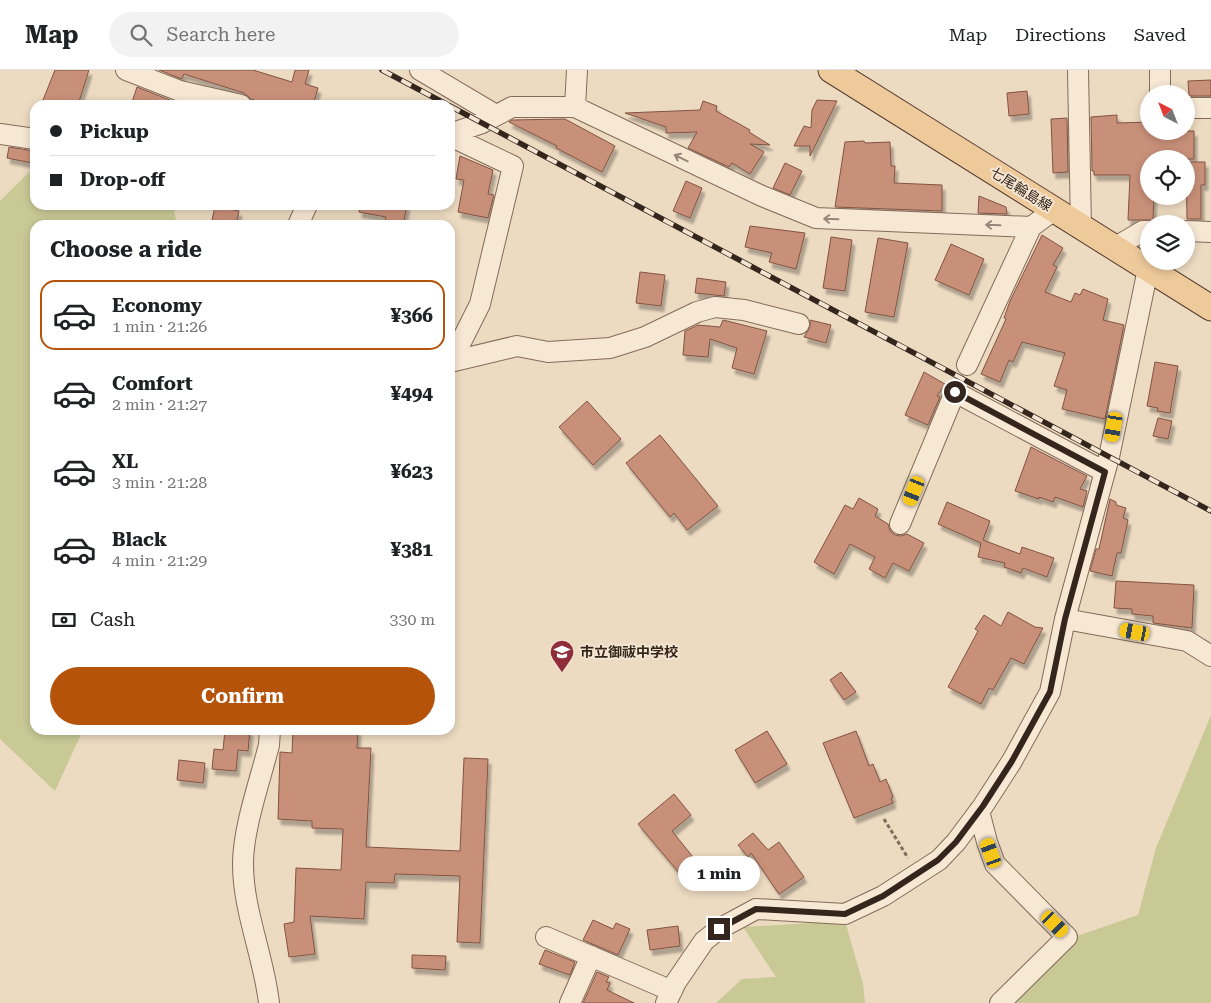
<!DOCTYPE html>
<meta charset="utf-8">
<style>
body{margin:0;font-family:"Roboto Serif","Noto Sans JP",serif;background:#f2f2f2;color:#202124;height:100vh;display:flex;flex-direction:column;font-size:19px;white-space:nowrap}
*{box-sizing:border-box;margin:0}
p{font-size:16px;color:#757577}
.icon{flex:none;width:28px;height:28px;fill:none;stroke:currentColor;stroke-width:2;stroke-linecap:round;stroke-linejoin:round}
.map{position:relative;flex:1;overflow:hidden}
.details{position:absolute;left:30px;top:150px;width:425px;height:515px;display:flex;flex-direction:column;background:#fff;border-radius:15px;box-shadow:0 2px 8px #0003}
.details>*{flex:none}
.hud{position:absolute;left:30px;top:30px;width:425px;height:110px;border-radius:15px;box-shadow:0 2px 8px #0003;display:grid;align-content:center;height:110px;padding:0 20px;background:#fff}
.needle{width:32px;rotate:318deg}
.tools{position:absolute;left:1140px;top:15px;display:grid;gap:10px}
.tools a{display:grid;place-items:center;width:55px;height:55px;border-radius:50%;background:#fff;box-shadow:0 2px 8px #0003;font-size:25px}
.end{position:absolute;width:22px;height:22px;margin:-11px;border:6px solid #35261d;background:#fff;box-shadow:0 0 0 2px #fff}
.from{border-radius:50%}
.bubble{position:absolute;height:35px;border-radius:18px;background:#fff;box-shadow:0 2px 8px #0003;font-size:16px;font-weight:700;line-height:35px;text-align:center}
.car{position:absolute;width:15px;height:30px;margin:-15px -8px;border-radius:6px;box-shadow:0 0 4px 1px #0007;background:linear-gradient(#f5c518 24%,#345 0 40%,#f5c518 0 76%,#345 0 86%,#f5c518 0)}
.hud b{display:flex;align-items:center;gap:18px;height:48px;font-size:19px}
.hud b+b{border-top:1px solid #e0e0e0}
.hud i{width:12px;height:12px;background:#202124}
ul{padding:0;list-style:none}
li{display:flex;align-items:center;gap:15px;height:70px;margin:0 10px 8px;padding:0 10px;border:2px solid transparent;border-radius:15px}
li div{flex:1}
li b{display:block;font-size:19px}
li em{font-style:normal;font-weight:700}
li.active{border-color:#b45309}
li>.icon{width:45px;height:45px;stroke-width:1.5}
h2{padding:0 20px;font-size:22px;line-height:60px}
.pay{display:flex;align-items:center;gap:12px;height:55px;padding:0 20px;font-size:19px}
.pay p{margin-inline-start:auto}
.action{display:flex;gap:10px;margin-top:auto;padding:10px 20px}
.action a{flex:1;height:58px;border-radius:30px;background:#b45309;color:#fff;font-size:20px;font-weight:700;line-height:58px;text-align:center}
header{display:flex;align-items:center;gap:30px;box-sizing:border-box;height:70px;padding:0 25px;background:#fff;border-bottom:1px solid #e0e0e0}
header strong{font-size:24px}
nav{display:flex;gap:28px;margin-inline-start:auto;font-size:18px}
.search{width:350px;height:45px;background:#f2f2f2;display:flex;align-items:center;gap:12px;box-sizing:border-box;padding:0 18px;border-radius:28px;color:#757577;font-size:19px}
.map>svg:first-child{display:block}
</style>
<header>
<strong>Map</strong>
<div class="search"><svg class="icon" aria-label="search" viewBox="0 0 24 24"><circle cx="10" cy="10" r="6"/><path d="M15 15l6 6"/></svg>Search here</div>
<nav><a>Map</a><a>Directions</a><a>Saved</a></nav>
</header>
<div class="map">
<svg width="1211" height="933" viewBox="0 0 1211 933">
<defs>
<filter id="shadow"><feDropShadow dx="3" dy="5.5" stdDeviation="1" flood-color="#0004"/></filter>
</defs>
<rect width="100%" height="100%" fill="#ecdac1"/>
<path fill="#c9c996" d="M35 96V135H163L174 140 177 155H35V660H83L55 721 0 669V131Z
M1211 645V933H1006L1074 867 1138 845 1156 778Z
M845 851 863 914 865 933H716L742 909 776 907 743 857Z"/>
<path fill="#c89079" stroke="#825341" filter="url(#shadow)" d="M55 0H89L78 35H41Z
M159 0H253L292 12 295 0H309L305 14 318 18 313 35H276L263 31V33L251 29 244 23 184 4 182 9Z
M1211 10V26H1189L1188 11Z
M137 17 175 32 173 35H131Z
M1027 21 1029 44 1009 46 1007 23Z
M817 30 837 31 810 86V76H794L804 56 811 58 812 40Z
M703 31 717 36 716 41 750 60 749 62 770 75 750 74 764 82 750 104 732 93 729 97 688 78 697 62 666 63V57L625 43 700 40Z
M1117 45V53L1149 52V61H1194V89H1149V126H1154L1153 150H1128L1130 105H1094V101H1092L1091 47Z
M1067 48 1068 102 1053 103 1051 49Z
M565 49 615 76 602 102 556 78 557 76 509 52 512 50Z
M864 71 865 73 890 72 891 96H895L894 113 942 115V141L835 137 845 72Z
M9 77 34 81 32 93 7 88Z
M460 86 493 100 488 124 494 125 488 148 458 142 464 110 456 109Z
M1186 92H1205V115H1201V149H1187Z
M785 93 802 101 790 125 773 118Z
M686 111 702 118 690 148 673 141Z
M979 126 1006 137 1007 144 978 143Z
M360 135H407L403 155H384L386 147 359 142Z
M215 136 239 141 236 155H211Z
M750 156 805 163 796 199 769 192 772 183 745 177Z
M1042 165 1063 178 1053 195 1057 197 1045 222 1071 232 1075 223 1080 225 1083 219 1108 229 1103 250 1124 255 1105 349 1062 339 1067 320 1054 316 1065 283 1022 272 1013 292 1009 290 1000 312 981 304 1006 249 1004 248 1010 231Z
M831 167 852 170 845 221 823 218Z
M878 168 908 173 894 247 865 242Z
M951 174 984 189 969 225 935 210Z
M640 202 665 205 661 236 636 233Z
M697 208 726 212 724 226 695 223Z
M723 250 767 261 754 304 732 298 737 278 710 269 708 287 683 285 685 261 698 255 720 257Z
M810 250 831 255 826 273 804 267 810 257Z
M1155 292 1178 296 1170 343 1157 341 1158 338 1147 336Z
M924 302 945 314 937 326 940 327 928 355 905 345Z
M587 331 621 369 593 395 559 357Z
M1158 348 1172 351 1168 369 1153 366Z
M660 365 718 436 687 460 674 443 670 447 626 393Z
M1031 377 1087 406 1080 419 1087 421 1083 437 1055 427 1053 432 1039 427V429L1015 421Z
M859 428 878 439 875 446 888 454 890 461 895 465 901 466 907 464 924 473 909 501 893 493 885 508 869 499 875 487 850 474 834 504 814 492 845 435 853 439Z
M1110 429 1116 432V435L1126 438 1123 448 1128 450 1121 483H1117L1112 506 1090 501 1096 479H1099Z
M947 432 990 451 983 470 1020 484 1022 477 1054 488 1047 507 1023 498 1021 503 1004 497 1005 493 978 487 981 473 938 454Z
M1116 511 1194 515 1192 558 1153 553V546L1132 544V539L1114 538Z
M1008 542 1035 557 1043 558 1024 594 1011 588 993 620 989 618 981 634 948 617 978 561 975 559 984 545 1001 556Z
M841 602 856 622 844 630 830 610Z
M225 660H250L248 681 238 680 236 701 212 699 214 679 223 680Z
M293 660H358L357 678H371L366 777 460 781 464 688 488 689 480 873 457 872 460 806 395 804 394 813 366 812 364 849 310 846 315 884 289 887 284 854 294 852 296 798 341 800 343 759 312 758V751L278 749 280 682 292 683Z
M767 661 787 694 755 713 735 680Z
M856 661 869 696 873 694 880 712 886 709 893 727 891 728 893 733 854 748 823 673Z
M179 690 205 693 203 713 177 710Z
M674 724 691 745 672 761 701 797 685 810 638 754Z
M753 763 768 780 779 772 804 807 779 824 751 783 748 787 738 775Z
M593 850 613 859 616 853 630 859 618 885 583 870Z
M678 856 680 876 650 880 647 860Z
M545 880 575 892 570 905 539 894Z
M412 885 446 886 445 900 412 898Z
M597 902 609 907 606 912 610 913 607 920 634 933H583Z"/>
<g fill="none" stroke-linecap="round" stroke-linejoin="round">
<defs>
<path id="minor" d="M126 0 180 21 241 35
M420 0 496 45
M1078 0 1081 157
M1160 24V0
M575 37 577 0
M1186 38H1211
M0 64 35 69
M450 64 482 53 512 37H575L762 126 816 148 1031 157 1054 140
M450 66 513 96 480 234 451 292
M298 155 307 135
M1186 161 1211 162
M1114 178 1143 161H1149
M450 292 517 276 548 282 610 278 645 267 697 242 715 237 744 240 799 254
M967 295 1031 157
M900 454 955 322 1105 402
M1065 549 1187 571 1211 586
M979 741 987 772 995 794 1067 867 1000 933
M546 867 672 921
M269 933C264 887 243 841 243 794 243 758 260 711 269 675L270 660
M570 933 591 886
M666 933 676 912 704 871 719 859 756 839 845 844 883 826 939 790 956 772 983 736 1012 691 1050 622 1065 549 1109 387 1148 199"/>
<path id="major" d="M831 0 1211 238"/>
</defs>
<use href="#minor" stroke="#846b5a" stroke-width="22"/>
<use href="#major" stroke="#523a2e" stroke-width="27"/>
<path stroke="#846b5a" stroke-width="3" stroke-dasharray="4 2.5" stroke-linecap="butt" d="M884 749 908 788"/>
<use href="#minor" stroke="#f7e8d4" stroke-width="20"/>
<use href="#major" stroke="#eec99a" stroke-width="25"/>
<defs>
<path id="rail" d="M382 0 448 35
M450 36 1211 441"/>
</defs>
<use href="#rail" stroke="#35261d" stroke-width="5.5"/>
<use href="#rail" stroke="#f3e5d1" stroke-width="4" stroke-dasharray="11" stroke-linecap="butt"/>
</g>
<defs><path id="oneway-shaft" d="M-6 0H5M1.5-3L5.5 0L1.5 3" fill="none" stroke-width="1.6" stroke-linecap="round" stroke-linejoin="round" transform="scale(1.25)"/></defs>
<g stroke="#968778">
<use href="#oneway-shaft" transform="translate(681 88) rotate(-154)"/>
<use href="#oneway-shaft" transform="translate(831 149) rotate(-178)"/>
<use href="#oneway-shaft" transform="translate(993 155) rotate(-178)"/>
</g>
<g fill="none" stroke-linecap="round" stroke-linejoin="round">
<path stroke="#35261d" stroke-width="6" d="M719 859 756 839 845 844 883 826 938 790 956 772 983 736 1012 691 1050 622 1065 549 1105 402 955 322"/>
</g>
<defs>
<symbol id="school-pin" viewBox="-11 -11 22 30"><path d="M0 17L-7.5 6A9.5 9.5 0 1 1 7.5 6Z" fill="#902d3a" stroke="#f3e5d1"/><path d="M0-5L7-2L0 1L-7-2ZM-4 1L0 2.5L4 1V4Q0 6-4 4Z" fill="#fff"/></symbol>
</defs>
<g fill-rule="evenodd">
<use href="#school-pin" x="548" y="568" width="28" height="38"/>
</g>
<g text-anchor="middle" dominant-baseline="central" stroke-width="4" stroke-linejoin="round" paint-order="stroke">
<g font-size="14" fill="#35261d" stroke="#f3e5d1">
<text transform="translate(1021 119) rotate(32)">七尾輪島線</text>
</g>
<g font-size="14" font-weight="bold" fill="#35261d" stroke="#f3e5d1" text-anchor="start">
<text x="580" y="582">市立御祓中学校</text>
</g>
</g>
</svg>
<div class="tools">
<a><svg class="needle" viewBox="-14 -14 28 28"><path d="M0-13l5 13h-10z" fill="#e53935"/><path d="M0 13l5-13h-10z" fill="#757577"/></svg></a>
<a><svg class="icon" aria-label="locate" viewBox="0 0 24 24"><circle cx="12" cy="12" r="6"/><path d="M12 2v4M12 18v4M2 12h4M18 12h4"/></svg></a>
<a><svg class="icon" aria-label="layers" viewBox="0 0 24 24"><path d="M12 4l9 5-9 5-9-5zM3 14l9 5 9-5"/></svg></a>
</div>
<i class="end from" style="left:955px;top:322px"></i>
<i class="end" style="left:719px;top:859px"></i>
<div class="bubble" style="left:678px;top:786px;width:82px">1 min</div>
<i class="car" style="left:1114px;top:357px;rotate:190deg"></i>
<i class="car" style="left:914px;top:421px;rotate:202deg"></i>
<i class="car" style="left:1135px;top:562px;rotate:280deg"></i>
<i class="car" style="left:991px;top:783px;rotate:340deg"></i>
<i class="car" style="left:1055px;top:854px;rotate:135deg"></i>
<div class="hud">
<b><i class="from"></i>Pickup</b>
<b><i></i>Drop-off</b>
</div>
<section class="details">
<h2>Choose a ride</h2>
<ul>
<li class="active"><svg class="icon" aria-label="car" viewBox="0 0 24 24"><path d="M5 17H2v-5l4-1 3-4h7l3 4 3 1v5h-3M9 17h6M6 11h13"/><circle cx="7" cy="17" r="2"/><circle cx="17" cy="17" r="2"/></svg><div><b>Economy</b><p>1 min · 21:26</p></div><em>¥366</em></li>
<li><svg class="icon" aria-label="car" viewBox="0 0 24 24"><path d="M5 17H2v-5l4-1 3-4h7l3 4 3 1v5h-3M9 17h6M6 11h13"/><circle cx="7" cy="17" r="2"/><circle cx="17" cy="17" r="2"/></svg><div><b>Comfort</b><p>2 min · 21:27</p></div><em>¥494</em></li>
<li><svg class="icon" aria-label="car" viewBox="0 0 24 24"><path d="M5 17H2v-5l4-1 3-4h7l3 4 3 1v5h-3M9 17h6M6 11h13"/><circle cx="7" cy="17" r="2"/><circle cx="17" cy="17" r="2"/></svg><div><b>XL</b><p>3 min · 21:28</p></div><em>¥623</em></li>
<li><svg class="icon" aria-label="car" viewBox="0 0 24 24"><path d="M5 17H2v-5l4-1 3-4h7l3 4 3 1v5h-3M9 17h6M6 11h13"/><circle cx="7" cy="17" r="2"/><circle cx="17" cy="17" r="2"/></svg><div><b>Black</b><p>4 min · 21:29</p></div><em>¥381</em></li>
</ul>
<div class="pay"><svg class="icon" aria-label="cash" viewBox="0 0 24 24"><path d="M3 7h18v10H3z"/><circle cx="12" cy="12" r="2"/></svg>Cash<p>330 m</p></div>
<div class="action"><a>Confirm</a></div>
</section>
</div>
